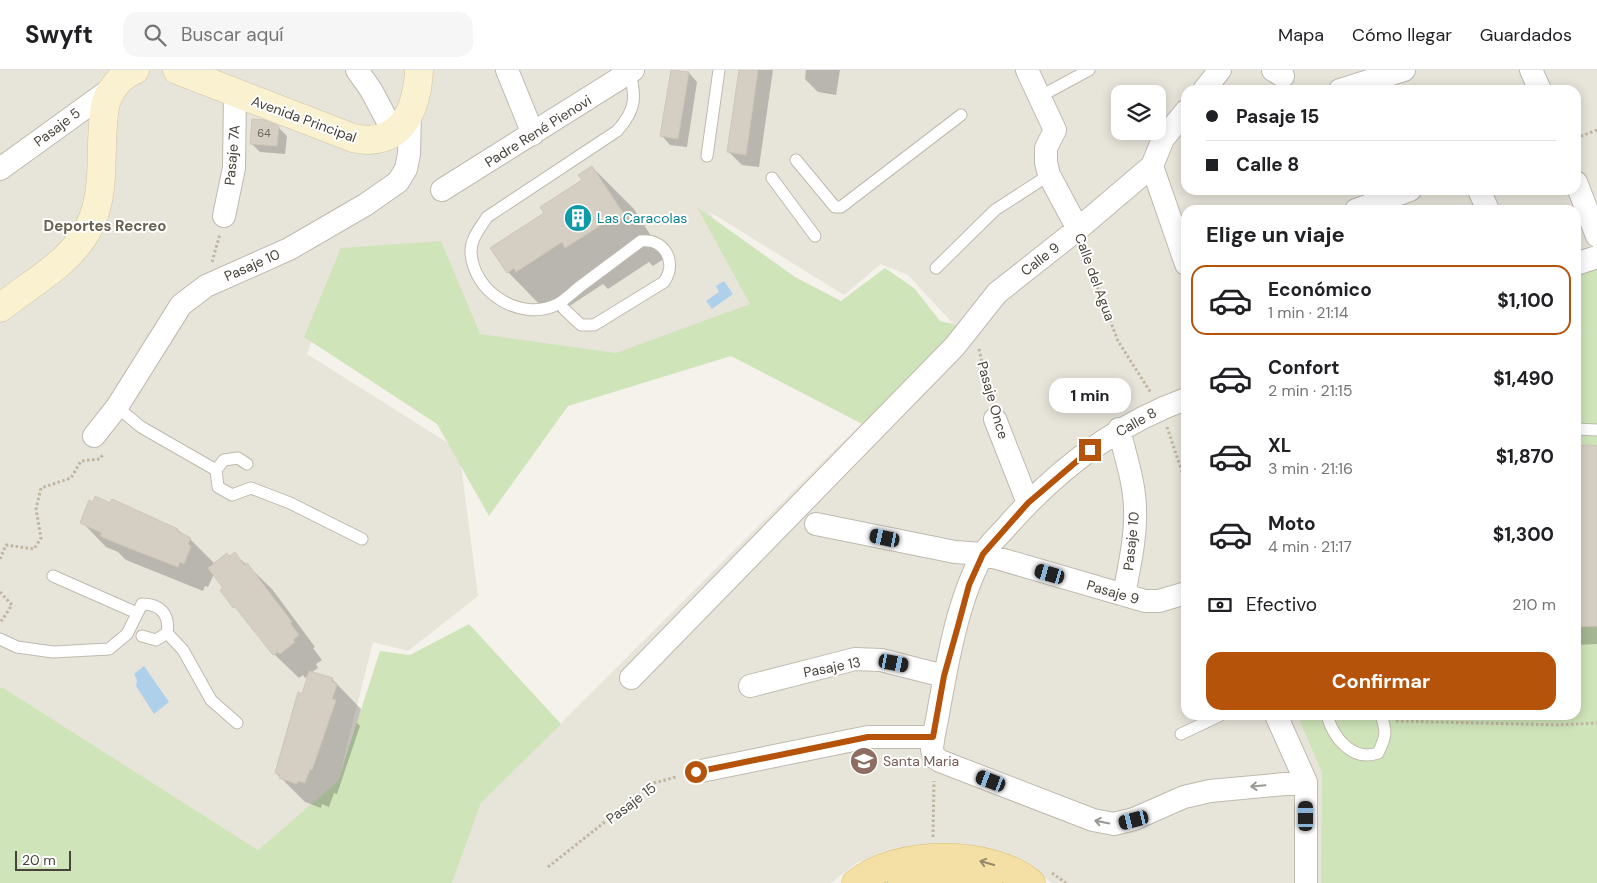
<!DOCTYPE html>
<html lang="es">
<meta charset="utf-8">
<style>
body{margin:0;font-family:"DM Sans",sans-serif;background:#f6f6f6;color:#202124;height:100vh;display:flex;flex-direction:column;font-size:19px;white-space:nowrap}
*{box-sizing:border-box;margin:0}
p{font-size:16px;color:#757577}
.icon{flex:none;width:28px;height:28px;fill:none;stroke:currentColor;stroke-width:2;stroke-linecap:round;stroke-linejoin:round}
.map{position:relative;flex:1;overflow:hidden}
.side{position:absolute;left:1181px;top:135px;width:400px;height:515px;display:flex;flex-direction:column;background:#fff;border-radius:15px;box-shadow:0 2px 12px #0003}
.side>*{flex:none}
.guide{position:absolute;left:1181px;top:15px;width:400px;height:110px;border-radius:15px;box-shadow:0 2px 12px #0003;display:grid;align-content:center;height:110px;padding:0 25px;background:#fff}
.tools{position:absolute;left:1111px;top:15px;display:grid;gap:10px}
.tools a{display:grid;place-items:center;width:55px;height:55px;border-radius:10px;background:#fff;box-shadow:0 2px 12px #0003;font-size:25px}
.scale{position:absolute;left:15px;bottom:12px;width:56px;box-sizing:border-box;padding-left:5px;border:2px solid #48433a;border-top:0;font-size:14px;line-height:18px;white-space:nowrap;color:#48433a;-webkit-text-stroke:4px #fff;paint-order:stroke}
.end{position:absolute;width:22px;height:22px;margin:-11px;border:6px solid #b45309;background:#fff;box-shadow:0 0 0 2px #fff}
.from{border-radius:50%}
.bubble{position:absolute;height:35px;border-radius:15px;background:#fff;box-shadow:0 2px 12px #0003;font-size:16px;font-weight:700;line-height:35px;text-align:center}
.car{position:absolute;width:15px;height:30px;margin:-15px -8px;border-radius:6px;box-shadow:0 0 4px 1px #0007;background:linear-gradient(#222 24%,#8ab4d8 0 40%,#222 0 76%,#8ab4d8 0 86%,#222 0)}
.guide b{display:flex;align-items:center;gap:18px;height:48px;font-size:19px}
.guide b+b{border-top:1px solid #e0e0e0}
.guide i{width:12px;height:12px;background:#202124}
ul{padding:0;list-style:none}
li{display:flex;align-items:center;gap:15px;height:70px;margin:0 10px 8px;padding:0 15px;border:2px solid transparent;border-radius:15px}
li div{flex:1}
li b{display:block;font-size:19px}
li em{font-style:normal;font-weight:700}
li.active{border-color:#b45309}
li>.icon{width:45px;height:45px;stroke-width:1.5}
h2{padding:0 25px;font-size:22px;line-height:60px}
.pay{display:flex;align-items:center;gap:12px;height:55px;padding:0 25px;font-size:19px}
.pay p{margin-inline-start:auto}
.action{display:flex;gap:10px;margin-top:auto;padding:10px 25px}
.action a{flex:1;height:58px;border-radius:15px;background:#b45309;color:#fff;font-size:20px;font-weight:700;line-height:58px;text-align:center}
header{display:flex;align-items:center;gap:30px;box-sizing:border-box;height:70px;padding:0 25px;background:#fff;border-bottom:1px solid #e0e0e0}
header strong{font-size:24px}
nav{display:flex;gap:28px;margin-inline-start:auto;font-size:18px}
.search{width:350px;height:45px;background:#f6f6f6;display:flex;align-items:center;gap:12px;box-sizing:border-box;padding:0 18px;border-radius:15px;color:#757577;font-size:19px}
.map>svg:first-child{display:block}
</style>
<header>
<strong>Swyft</strong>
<div class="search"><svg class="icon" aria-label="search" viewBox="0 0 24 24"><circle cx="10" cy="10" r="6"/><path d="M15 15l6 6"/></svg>Buscar aquí</div>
<nav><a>Mapa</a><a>Cómo llegar</a><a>Guardados</a></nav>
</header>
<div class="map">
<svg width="1597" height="813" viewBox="0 0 1597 813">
<rect width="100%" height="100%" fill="#f4f2eb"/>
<path fill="#e7e4da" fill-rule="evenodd" d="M0 0H1597V813H1052L1030 797 987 779 939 774 858 792 831 813H452L481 733 957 258 908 205 881 194 844 225 710 142 760 236 615 296 460 276 343 185 307 284 459 380 478 526 408 581 373 572 338 711 258 780 2 617 0 618ZM1186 20H1576V120H1186ZM1120 24H1158V61H1120ZM1186 140H1576V645H1186Z"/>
<path fill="#cfe4b9" d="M697 137 795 207 841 231 885 198 914 218 940 251 966 257 866 356 731 286 568 336 489 446 437 354 304 267 341 178 441 171 480 264 616 283 750 234Z
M1597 196V813H1321L1322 702 1297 645H1576V204Z
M469 554 561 654 481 733 452 813H0V618L2 617 258 780 338 711 380 581 410 585Z"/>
<path fill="#afd0ea" d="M724 211 733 224 712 239 706 231 719 222 716 216Z
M144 596 169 632 154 644 136 616 137 610 134 604Z"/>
<path fill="#0003" d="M740 0H773L759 97 742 95 729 82Z
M806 0H840L836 25 818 22 805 9Z
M689 3 697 12 687 77 670 75 662 66Z
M278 57 287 66 285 84 260 82 251 73Z
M592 97 634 139 665 188 653 196 649 192 608 219 603 214 559 243 556 240 549 244 508 202 545 143 583 110Z
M1576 377H1597V574L1576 575Z
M112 431 178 460 190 469 215 494 234 484 247 495 272 519 315 577 313 578 322 590 316 594 318 598 311 603 332 609 361 639 357 653 360 656 337 724 334 723 329 737 322 734 321 738 305 732 276 703 310 604 305 608 303 605 299 608 274 584 214 504 208 517 205 516 203 521 126 490 118 482 106 477 82 452 111 434Z"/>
<path fill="#d5cec2" stroke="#cfc6b6" d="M671 0 689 2 678 69 660 66Z
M739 0H758L746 85 727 82Z
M252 49 264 50 279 56 277 76 250 74Z
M592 96 625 146 610 155 607 151 565 178 562 172 516 202 514 198 507 203 490 178 544 143 540 137 582 110 578 105Z
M1590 375 1597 376V556L1576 557V376Z
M95 426 110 433 112 429 178 459 177 461 191 468 188 474 191 476 184 494 180 492 178 497 121 475 100 466 102 463 80 453 89 430 93 432Z
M235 482 244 495 247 493 292 552 290 553 299 565 293 570 295 572 280 584 278 582 273 585 235 537 233 538 220 520 223 518 208 498 227 483 230 486Z
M309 601 333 608 332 612 337 614 332 629 336 630 312 700 310 699 305 713 298 711 297 714 279 708 280 705 275 703 298 622 302 624Z"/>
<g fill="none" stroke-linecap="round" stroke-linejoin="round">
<defs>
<path id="lane" d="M1039 27 1089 0
M707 86 719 0
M796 90 835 137H841L961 45
M772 108 815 166
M936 198 995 140 1049 105
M564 239 581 255H594L664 212C678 192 664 168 641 171 621 186 602 200 582 215 574 221 566 229 558 234 521 253 472 222 471 181 471 168 481 157 487 147L617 61C636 40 636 28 630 2
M117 337 141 357 216 400 218 417 232 425 251 418 290 433 362 469
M1576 359 1597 360
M216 400 224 390 238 388 247 394
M53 506 137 543
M167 563 183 580 211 630 237 653
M0 569 17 577 53 582 109 579 127 564 142 534C161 534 170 545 167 563L156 570 142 566
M1327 645C1333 668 1353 692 1378 683 1386 667 1387 662 1381 645
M1181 664 1221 645"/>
<path id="street" d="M357 0 371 20 394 63
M507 0 533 64
M1027 0 1055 60 1046 78V92L1049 105 1078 159
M1273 0 1283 6
M1531 0 1540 20
M1204 20 1220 0
M1340 20 1404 0
M1186 41 1163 69 1152 96 1186 194
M0 99 115 16
M1576 112 1597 166
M442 120 633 0
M1479 120 1488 140
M1356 140 1410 120
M224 146 234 98 235 24
M1576 194 1597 187
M1186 329C1117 354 1058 399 1009 454 1001 464 988 474 982 486 958 530 948 589 939 638 937 652 933 665 932 679L934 687 940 691 1093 750 1114 754 1134 749 1184 727 1210 721 1306 712
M995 349 1028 433
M1119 359C1125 386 1135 413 1135 440 1136 468 1129 497 1124 525
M94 366 117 337 181 235 206 216 289 179 365 135 398 112 406 99 409 84 410 43
M816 454 955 482 983 484 1145 531H1159L1186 523
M631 608 955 276 997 223 1078 159 1152 96
M750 616 855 589 881 590 944 606
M1276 645 1306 712V813
M696 702 868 667H933"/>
<path id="secondary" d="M177 0 353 68C401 79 417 40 419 0
M0 238C30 214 72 192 89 157 108 119 98 77 105 37 108 21 120 6 135 0"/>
<path id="primary" d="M856 813C898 779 990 779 1031 813
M902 813C926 803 964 804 988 813"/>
</defs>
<use href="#lane" stroke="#bfbaaf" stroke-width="13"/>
<use href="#street" stroke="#bfbaaf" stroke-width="24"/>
<use href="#secondary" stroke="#cfc4a0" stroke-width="29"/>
<use href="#primary" stroke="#d8bd75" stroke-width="29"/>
<path stroke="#bfb5a1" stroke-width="3" stroke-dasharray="2.5 2.5" stroke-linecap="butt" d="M1576 68 1597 60
M1083 180 1118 271 1151 323
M212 192 220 164
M979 279 991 331
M1167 357 1186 414
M0 489 6 475 34 479 41 468 36 439 41 418 71 408 81 391 100 389 103 384
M0 522 12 535 0 553
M1396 651 1556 655 1597 653
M933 767 934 711
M548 797 654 713 676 707
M1052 803 1066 813"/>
<use href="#lane" stroke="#fff" stroke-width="11"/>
<use href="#street" stroke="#fff" stroke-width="22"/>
<use href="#secondary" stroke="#f9f1d0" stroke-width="28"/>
<use href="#primary" stroke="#f4e0a4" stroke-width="28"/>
</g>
<defs><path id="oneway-shaft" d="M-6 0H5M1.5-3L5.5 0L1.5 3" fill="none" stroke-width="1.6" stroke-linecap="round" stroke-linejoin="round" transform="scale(1.25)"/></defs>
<g stroke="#9a9893">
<use href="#oneway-shaft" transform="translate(1258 716) rotate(175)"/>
<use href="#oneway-shaft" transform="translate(1102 752) rotate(-168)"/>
</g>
<use stroke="#958a6a" href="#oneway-shaft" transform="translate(987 793) rotate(-164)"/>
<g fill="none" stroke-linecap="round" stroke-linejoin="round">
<path stroke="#b45309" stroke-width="6" d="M696 702 868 667H933L944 606 958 556 969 515 983 484 1028 433 1090 380"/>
</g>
<defs>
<symbol id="building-disc" viewBox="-11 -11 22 22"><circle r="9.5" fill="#0f9aa8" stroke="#fff"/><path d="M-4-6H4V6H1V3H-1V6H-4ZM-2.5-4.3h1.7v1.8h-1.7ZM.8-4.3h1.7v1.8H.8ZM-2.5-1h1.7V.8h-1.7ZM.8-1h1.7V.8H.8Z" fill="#fff"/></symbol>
<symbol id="school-disc" viewBox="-11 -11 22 22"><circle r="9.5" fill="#8d6e63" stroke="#fff"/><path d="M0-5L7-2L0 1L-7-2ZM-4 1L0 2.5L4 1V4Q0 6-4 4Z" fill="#fff"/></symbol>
</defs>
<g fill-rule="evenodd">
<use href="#building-disc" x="562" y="132" width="32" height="32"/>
<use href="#school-disc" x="848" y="675" width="32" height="32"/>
</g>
<g text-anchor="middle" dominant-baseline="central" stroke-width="4" stroke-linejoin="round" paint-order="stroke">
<g font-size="11" fill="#6b665c">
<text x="264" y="63">64</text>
</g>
<g font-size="14" fill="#48433a" stroke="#fff">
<text transform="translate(304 49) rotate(20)">Avenida Principal</text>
<text transform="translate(57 57) rotate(-37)">Pasaje 5</text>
<text transform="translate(538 61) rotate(-32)">Padre René Pienovi</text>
<text transform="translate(232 85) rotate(-85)">Pasaje 7A</text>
<text transform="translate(1040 189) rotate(-38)">Calle 9</text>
<text transform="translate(252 195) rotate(-24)">Pasaje 10</text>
<text transform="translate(1095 207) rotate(70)">Calle del Agua</text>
<text transform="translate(993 330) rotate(74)">Pasaje Once</text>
<text transform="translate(1136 352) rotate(-29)">Calle 8</text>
<text transform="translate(1131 471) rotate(-84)">Pasaje 10</text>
<text transform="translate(1113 522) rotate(16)">Pasaje 9</text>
<text transform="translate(832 597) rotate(-11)">Pasaje 13</text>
<text transform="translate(631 733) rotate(-37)">Pasaje 15</text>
</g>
<g font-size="14" fill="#0d838f" stroke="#fff" text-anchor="start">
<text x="597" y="148">Las Caracolas</text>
</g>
<g font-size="14" fill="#785e54" stroke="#fff" text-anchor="start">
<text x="883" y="691">Santa Maria</text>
</g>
<g font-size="15" font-weight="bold" fill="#696152" stroke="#fff">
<text x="105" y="156">Deportes Recreo</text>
</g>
</g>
</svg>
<div class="tools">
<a><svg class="icon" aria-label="layers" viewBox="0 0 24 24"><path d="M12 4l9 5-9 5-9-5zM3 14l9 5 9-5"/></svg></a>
</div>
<div class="scale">20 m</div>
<i class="end from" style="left:696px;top:702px"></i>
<i class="end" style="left:1090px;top:380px"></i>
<div class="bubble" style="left:1049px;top:308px;width:82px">1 min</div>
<i class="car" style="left:885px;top:468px;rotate:282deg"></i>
<i class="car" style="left:1050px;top:504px;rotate:286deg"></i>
<i class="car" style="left:894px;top:593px;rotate:101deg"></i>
<i class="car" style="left:991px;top:711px;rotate:291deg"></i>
<i class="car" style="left:1306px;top:746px;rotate:0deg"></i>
<i class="car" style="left:1134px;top:750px;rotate:256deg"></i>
<div class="guide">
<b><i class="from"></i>Pasaje 15</b>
<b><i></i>Calle 8</b>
</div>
<section class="side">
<h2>Elige un viaje</h2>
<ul>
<li class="active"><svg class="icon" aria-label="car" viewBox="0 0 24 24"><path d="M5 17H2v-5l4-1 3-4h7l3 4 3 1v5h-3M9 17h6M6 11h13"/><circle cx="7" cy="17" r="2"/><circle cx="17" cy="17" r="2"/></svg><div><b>Económico</b><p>1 min · 21:14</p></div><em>$1,100</em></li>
<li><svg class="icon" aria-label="car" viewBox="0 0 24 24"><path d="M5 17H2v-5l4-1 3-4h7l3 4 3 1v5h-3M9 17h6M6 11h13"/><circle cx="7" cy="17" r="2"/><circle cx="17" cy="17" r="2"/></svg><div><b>Confort</b><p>2 min · 21:15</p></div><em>$1,490</em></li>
<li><svg class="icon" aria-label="car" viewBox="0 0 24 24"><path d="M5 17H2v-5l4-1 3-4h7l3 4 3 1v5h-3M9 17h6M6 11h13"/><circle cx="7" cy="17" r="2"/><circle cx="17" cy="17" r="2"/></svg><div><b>XL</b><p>3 min · 21:16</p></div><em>$1,870</em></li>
<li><svg class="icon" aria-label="car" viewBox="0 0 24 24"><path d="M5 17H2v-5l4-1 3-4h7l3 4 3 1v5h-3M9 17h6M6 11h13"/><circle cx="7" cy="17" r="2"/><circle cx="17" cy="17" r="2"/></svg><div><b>Moto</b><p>4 min · 21:17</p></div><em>$1,300</em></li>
</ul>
<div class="pay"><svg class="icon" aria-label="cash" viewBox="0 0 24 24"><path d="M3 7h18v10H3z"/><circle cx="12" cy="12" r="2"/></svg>Efectivo<p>210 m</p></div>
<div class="action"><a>Confirmar</a></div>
</section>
</div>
